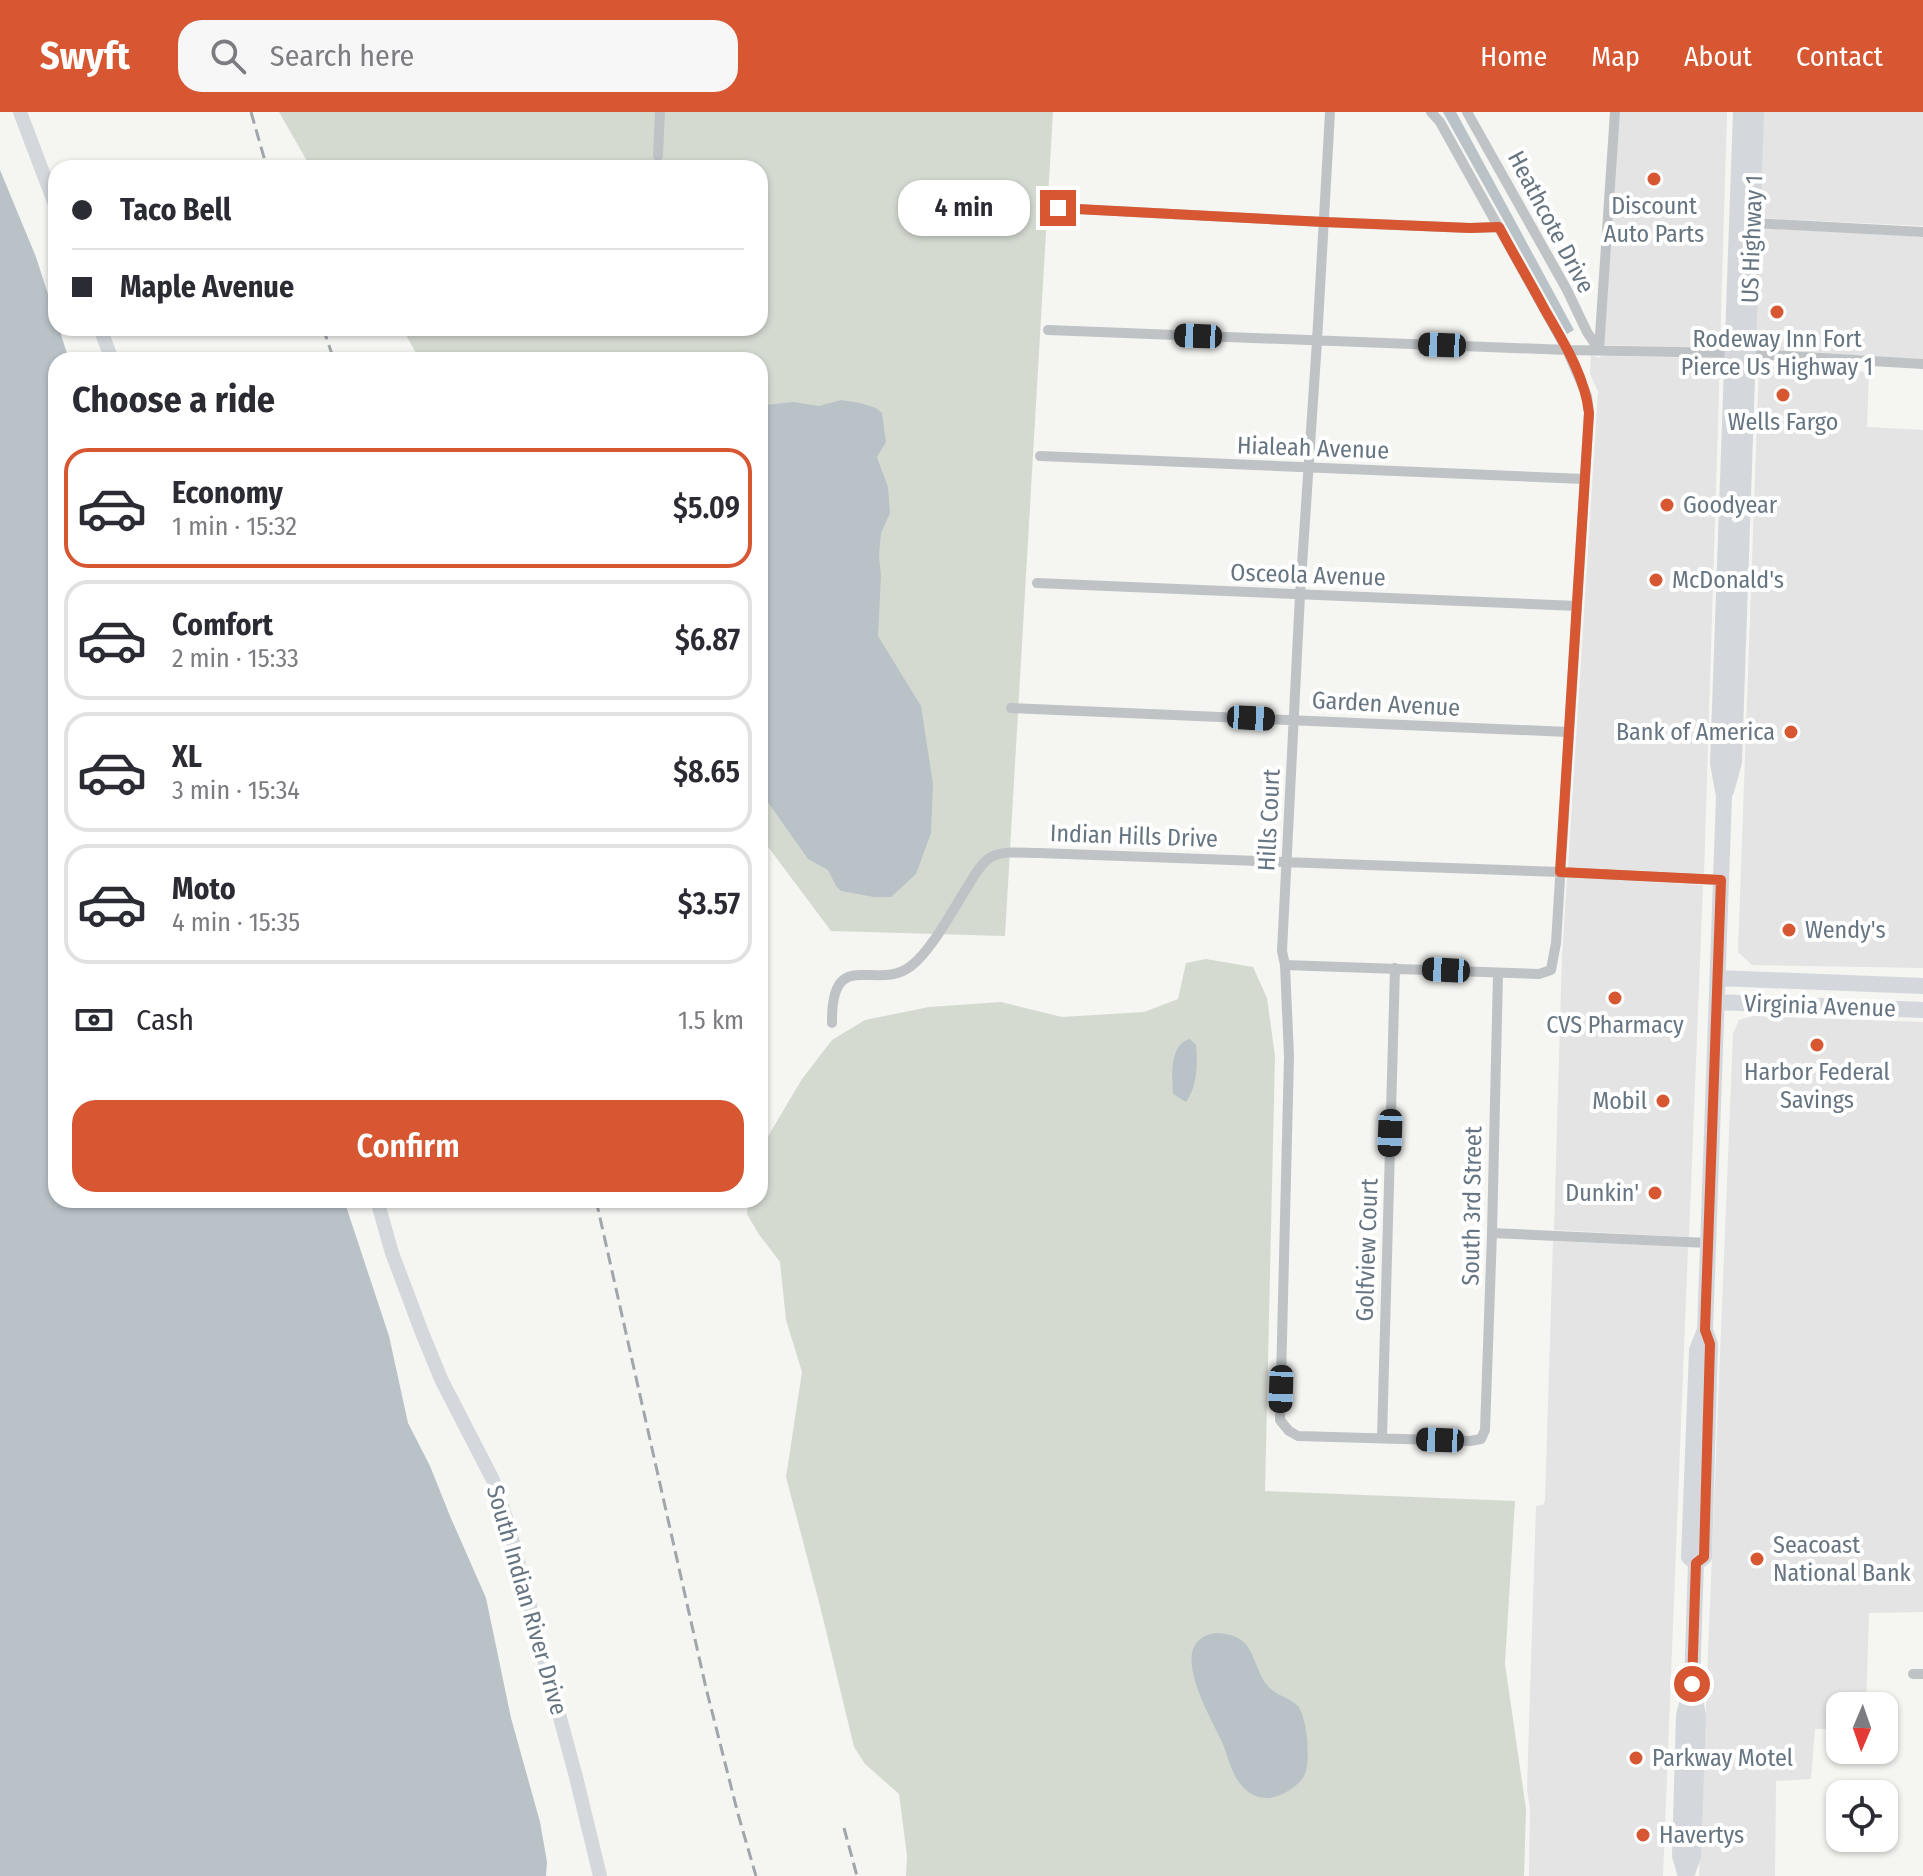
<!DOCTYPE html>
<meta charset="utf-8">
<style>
body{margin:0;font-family:"Fira Sans Condensed",sans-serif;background:#f7f7f7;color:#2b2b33;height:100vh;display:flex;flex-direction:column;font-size:30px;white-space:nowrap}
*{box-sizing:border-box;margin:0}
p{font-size:26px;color:#7c7c81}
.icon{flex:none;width:44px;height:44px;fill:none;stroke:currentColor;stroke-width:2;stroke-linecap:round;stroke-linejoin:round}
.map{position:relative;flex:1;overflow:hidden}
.drawer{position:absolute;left:48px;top:240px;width:720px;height:856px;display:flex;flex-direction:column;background:#fff;border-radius:24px;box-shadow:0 2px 6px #0004}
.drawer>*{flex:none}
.guide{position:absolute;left:48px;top:48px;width:720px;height:176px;border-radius:24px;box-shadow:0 2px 6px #0004;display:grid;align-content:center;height:176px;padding:0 24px;background:#fff}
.needle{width:52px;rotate:182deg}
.tools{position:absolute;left:1826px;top:1580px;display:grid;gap:16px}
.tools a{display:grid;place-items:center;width:72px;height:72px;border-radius:16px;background:#fff;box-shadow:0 2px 6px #0004;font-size:40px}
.end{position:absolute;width:36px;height:36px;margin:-18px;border:10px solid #d65731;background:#fff;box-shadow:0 0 0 4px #fff}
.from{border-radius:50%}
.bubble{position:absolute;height:56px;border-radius:24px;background:#fff;box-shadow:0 2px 6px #0004;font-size:26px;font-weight:600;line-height:56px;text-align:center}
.car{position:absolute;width:24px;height:48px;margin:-24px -12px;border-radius:10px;box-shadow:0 0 6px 2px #0007;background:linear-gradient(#222 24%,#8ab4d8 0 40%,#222 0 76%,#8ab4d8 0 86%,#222 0)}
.guide b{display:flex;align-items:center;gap:28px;height:76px;font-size:30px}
.guide b+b{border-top:2px solid #e1e1e2}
.guide i{width:20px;height:20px;background:#2b2b33}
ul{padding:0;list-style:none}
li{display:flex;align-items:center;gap:24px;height:120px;margin:0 16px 12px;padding:0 8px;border:4px solid #e1e1e2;border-radius:24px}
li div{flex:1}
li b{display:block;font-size:30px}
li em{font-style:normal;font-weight:600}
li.selected{border-color:#d65731}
li>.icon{width:72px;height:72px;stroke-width:1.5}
h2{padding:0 24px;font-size:36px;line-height:96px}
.pay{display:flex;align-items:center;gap:20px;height:88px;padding:0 24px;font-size:30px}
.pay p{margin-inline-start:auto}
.button{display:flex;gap:16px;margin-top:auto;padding:16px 24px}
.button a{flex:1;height:92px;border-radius:24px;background:#d65731;color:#fff;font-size:32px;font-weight:600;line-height:92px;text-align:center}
header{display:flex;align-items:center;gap:48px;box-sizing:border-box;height:112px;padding:0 40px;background:#d65731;color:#fff}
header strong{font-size:38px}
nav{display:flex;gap:44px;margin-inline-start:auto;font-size:28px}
.search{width:560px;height:72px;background:#f7f7f7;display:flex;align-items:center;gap:20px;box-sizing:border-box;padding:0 28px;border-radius:24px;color:#7c7c81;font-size:30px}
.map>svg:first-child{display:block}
</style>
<header>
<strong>Swyft</strong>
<div class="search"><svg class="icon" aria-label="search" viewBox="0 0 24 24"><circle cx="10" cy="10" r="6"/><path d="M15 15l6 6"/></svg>Search here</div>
<nav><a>Home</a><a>Map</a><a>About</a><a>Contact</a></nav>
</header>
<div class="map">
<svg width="1923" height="1764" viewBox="0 0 1923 1764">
<rect width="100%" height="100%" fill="#f5f5f2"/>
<path fill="#e3e4e3" d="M1620 0H1727L1720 236 1604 233Z
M1763 0H1923V114L1759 106Z
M1759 116 1923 125V247L1754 238Z
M1591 243 1599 246 1601 244 1720 246 1704 762 1568 755 1598 279 1590 262Z
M1759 254 1869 260 1867 315 1923 318V856L1752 853 1738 840Z
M1567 765 1703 773 1689 1125 1554 1118 1562 845Z
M1753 904 1923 910V1500L1869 1501 1866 1594H1840V1617H1815L1811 1667 1776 1669 1775 1764H1699L1733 922 1739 908Z
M1553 1129 1688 1135 1663 1764H1529L1530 1697 1527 1677 1536 1394 1543 1393 1545 1389Z"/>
<path fill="#d5dad1" d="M279 0H1053L1005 824 831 819 760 724V248H420L402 216H760V56H311Z
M1206 847 1253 855 1267 886 1275 944 1265 1379 1515 1389 1505 1552 1526 1697 1524 1764H906L907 1744 899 1682 865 1652 854 1635 820 1494 786 1365 802 1260 786 1208 780 1150 758 1121 747 1102 748 1088H760V1038L802 967 832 928 865 908 929 895 1001 890 1062 905 1144 900 1178 887 1186 851Z"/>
<path fill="#b8c2c7" d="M1443 0H1456L1574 218 1567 222Z
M0 58 36 145 56 207V216H59L69 248H56V1088H344L389 1224 408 1311 430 1354 450 1404 486 1486 511 1606 540 1710 547 1750 546 1764H0Z
M841 288 860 291 876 296 882 301 886 330 877 345 888 375 890 401 881 421 879 444 881 464 878 524 921 594 933 672 931 721 916 762 891 785H874L841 779 836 774 828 758 808 747 760 679V292L765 293 793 290 819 294Z
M1190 927 1196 933C1198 952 1197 975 1186 990L1173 982C1172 965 1169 932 1190 927Z
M1216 1521C1257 1523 1249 1548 1267 1573 1275 1583 1288 1585 1297 1593 1308 1604 1311 1652 1304 1664 1299 1673 1289 1679 1280 1683 1268 1688 1257 1687 1246 1678 1232 1666 1229 1647 1222 1630 1211 1605 1163 1528 1216 1521Z"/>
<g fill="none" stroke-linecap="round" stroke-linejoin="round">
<path stroke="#bfc3c6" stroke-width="10" d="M1330 0 1317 229 1300 483 1282 839 1285 853 1289 944 1280 1308 1289 1319 1298 1324 1470 1329 1481 1327 1485 1318 1492 1121 1498 861
M1467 0 1567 178 1587 220 1599 238
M658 44 660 0
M1058 96 1324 110 1470 116 1499 115
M1753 111 1923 120
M1048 218 1567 238 1733 241 1923 252
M1599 238 1615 0
M1040 344 1584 367
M1037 471 1577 494
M1011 596 1568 620
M1285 853 1539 862 1551 858 1556 831 1589 301 1587 284 1567 238 1440 10 1431 0
M832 911C831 832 877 881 911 854 932 838 953 797 968 774 974 764 981 751 991 745 1005 738 1024 741 1039 741L1560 760 1721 768
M1492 1121 1708 1131
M1382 1326 1395 856
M1913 1562H1923"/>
<path stroke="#d4d8dc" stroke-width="14" d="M20 0 56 95
M100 216 112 248
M377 1088 392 1141 421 1218 441 1267 493 1368 508 1412 576 1665 600 1764"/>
<path stroke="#d4d8dc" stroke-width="16" d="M1726 679 1734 650 1756 0
M1718 866 1923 874
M1717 890 1923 898
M1696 1451 1704 1445 1710 1232 1705 1218 1724 684 1718 651 1741 0
M1686 1764 1680 1744 1684 1604 1692 1572 1696 1451 1689 1445 1697 1238 1705 1218
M1686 1764 1693 1744 1698 1604 1693 1577"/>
<path stroke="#a0a6ab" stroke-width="3" stroke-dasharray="12 6" stroke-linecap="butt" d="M251 0 267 56
M323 216 334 248
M596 1088 706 1576 738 1702 756 1764
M844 1716 857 1764"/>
</g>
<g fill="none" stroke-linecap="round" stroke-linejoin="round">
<path stroke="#d65731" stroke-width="10" d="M1058 96 1324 110 1470 116 1499 115C1514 143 1530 170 1545 198 1563 229 1585 264 1589 301L1560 760 1721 768 1705 1218 1710 1232 1704 1445 1696 1451 1692 1572"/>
</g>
<g fill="#d65731" stroke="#fff" stroke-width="3">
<circle cx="1654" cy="67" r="8"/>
<circle cx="1777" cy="200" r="8"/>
<circle cx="1783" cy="283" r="8"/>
<circle cx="1667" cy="393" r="8"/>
<circle cx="1656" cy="468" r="8"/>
<circle cx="1791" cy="620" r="8"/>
<circle cx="1789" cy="818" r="8"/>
<circle cx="1615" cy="886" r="8"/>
<circle cx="1817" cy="933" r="8"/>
<circle cx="1663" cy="989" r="8"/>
<circle cx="1655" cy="1081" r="8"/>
<circle cx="1757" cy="1447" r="8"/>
<circle cx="1636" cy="1646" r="8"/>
<circle cx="1643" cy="1723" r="8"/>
</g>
<g text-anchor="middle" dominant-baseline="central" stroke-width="8" stroke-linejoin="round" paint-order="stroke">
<g font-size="24" fill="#667581" stroke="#fff" text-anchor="start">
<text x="1654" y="94" text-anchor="middle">Discount<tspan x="1654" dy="28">Auto Parts</tspan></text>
<text x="1777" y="227" text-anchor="middle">Rodeway Inn Fort<tspan x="1777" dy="28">Pierce Us Highway 1</tspan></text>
<text x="1783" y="310" text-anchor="middle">Wells Fargo</text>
<text x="1683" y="393">Goodyear</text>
<text x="1672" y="468">McDonald's</text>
<text x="1775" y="620" text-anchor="end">Bank of America</text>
<text x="1805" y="818">Wendy's</text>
<text x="1615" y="913" text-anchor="middle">CVS Pharmacy</text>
<text x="1817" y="960" text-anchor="middle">Harbor Federal<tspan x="1817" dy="28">Savings</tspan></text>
<text x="1647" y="989" text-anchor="end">Mobil</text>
<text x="1639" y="1081" text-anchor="end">Dunkin'</text>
<text x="1773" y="1433">Seacoast<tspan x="1773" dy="28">National Bank</tspan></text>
<text x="1652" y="1646">Parkway Motel</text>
<text x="1659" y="1723">Havertys</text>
</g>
<g font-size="24" fill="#667581" stroke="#fff">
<text transform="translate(1551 110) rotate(62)">Heathcote Drive</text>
<text transform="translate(1752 127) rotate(-88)">US Highway 1</text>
<text transform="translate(1313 336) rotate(2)">Hialeah Avenue</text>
<text transform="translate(1308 463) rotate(2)">Osceola Avenue</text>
<text transform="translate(1386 592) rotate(3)">Garden Avenue</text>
<text transform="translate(1269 708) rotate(-87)">Hills Court</text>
<text transform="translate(1134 724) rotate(2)">Indian Hills Drive</text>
<text transform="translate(1820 894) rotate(2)">Virginia Avenue</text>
<text transform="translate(1472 1094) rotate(-89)">South 3rd Street</text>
<text transform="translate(1367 1138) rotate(-88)">Golfview Court</text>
<text transform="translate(527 1488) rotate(74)">South Indian River Drive</text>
</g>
</g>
</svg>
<div class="tools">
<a><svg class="needle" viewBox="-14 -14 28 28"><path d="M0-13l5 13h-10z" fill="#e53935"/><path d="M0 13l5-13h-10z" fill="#7c7c81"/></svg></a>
<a><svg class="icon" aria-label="locate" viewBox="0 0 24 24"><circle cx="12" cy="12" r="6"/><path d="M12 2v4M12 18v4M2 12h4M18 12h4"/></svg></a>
</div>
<i class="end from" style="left:1692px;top:1572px"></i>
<i class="end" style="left:1058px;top:96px"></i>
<div class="bubble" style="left:898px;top:68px;width:132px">4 min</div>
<i class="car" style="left:1198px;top:224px;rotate:272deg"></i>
<i class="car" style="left:1442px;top:233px;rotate:272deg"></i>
<i class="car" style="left:1251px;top:606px;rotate:93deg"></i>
<i class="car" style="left:1446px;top:858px;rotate:273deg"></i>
<i class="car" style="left:1390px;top:1021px;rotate:182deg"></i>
<i class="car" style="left:1281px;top:1277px;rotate:182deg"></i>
<i class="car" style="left:1440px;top:1328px;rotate:272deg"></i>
<div class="guide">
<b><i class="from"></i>Taco Bell</b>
<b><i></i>Maple Avenue</b>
</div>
<section class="drawer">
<h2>Choose a ride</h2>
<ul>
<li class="selected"><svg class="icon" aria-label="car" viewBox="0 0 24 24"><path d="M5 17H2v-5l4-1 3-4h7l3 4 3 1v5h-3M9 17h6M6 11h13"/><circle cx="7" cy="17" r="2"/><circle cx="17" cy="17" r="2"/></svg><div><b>Economy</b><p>1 min · 15:32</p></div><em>$5.09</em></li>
<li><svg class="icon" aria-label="car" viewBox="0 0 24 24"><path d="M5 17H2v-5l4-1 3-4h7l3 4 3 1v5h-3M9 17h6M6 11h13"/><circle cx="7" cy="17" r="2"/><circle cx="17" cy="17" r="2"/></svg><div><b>Comfort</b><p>2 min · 15:33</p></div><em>$6.87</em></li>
<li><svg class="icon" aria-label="car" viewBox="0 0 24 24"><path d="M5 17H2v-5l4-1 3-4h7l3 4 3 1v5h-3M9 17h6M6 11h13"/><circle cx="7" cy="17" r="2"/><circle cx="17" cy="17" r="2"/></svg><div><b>XL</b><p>3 min · 15:34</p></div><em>$8.65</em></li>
<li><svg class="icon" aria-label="car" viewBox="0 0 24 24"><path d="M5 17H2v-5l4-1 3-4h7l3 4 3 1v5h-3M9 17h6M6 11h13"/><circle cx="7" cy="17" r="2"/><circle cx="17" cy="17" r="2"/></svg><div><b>Moto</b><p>4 min · 15:35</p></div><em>$3.57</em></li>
</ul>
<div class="pay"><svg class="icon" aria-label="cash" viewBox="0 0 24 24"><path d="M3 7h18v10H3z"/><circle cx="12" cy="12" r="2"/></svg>Cash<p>1.5 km</p></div>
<div class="button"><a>Confirm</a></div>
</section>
</div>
